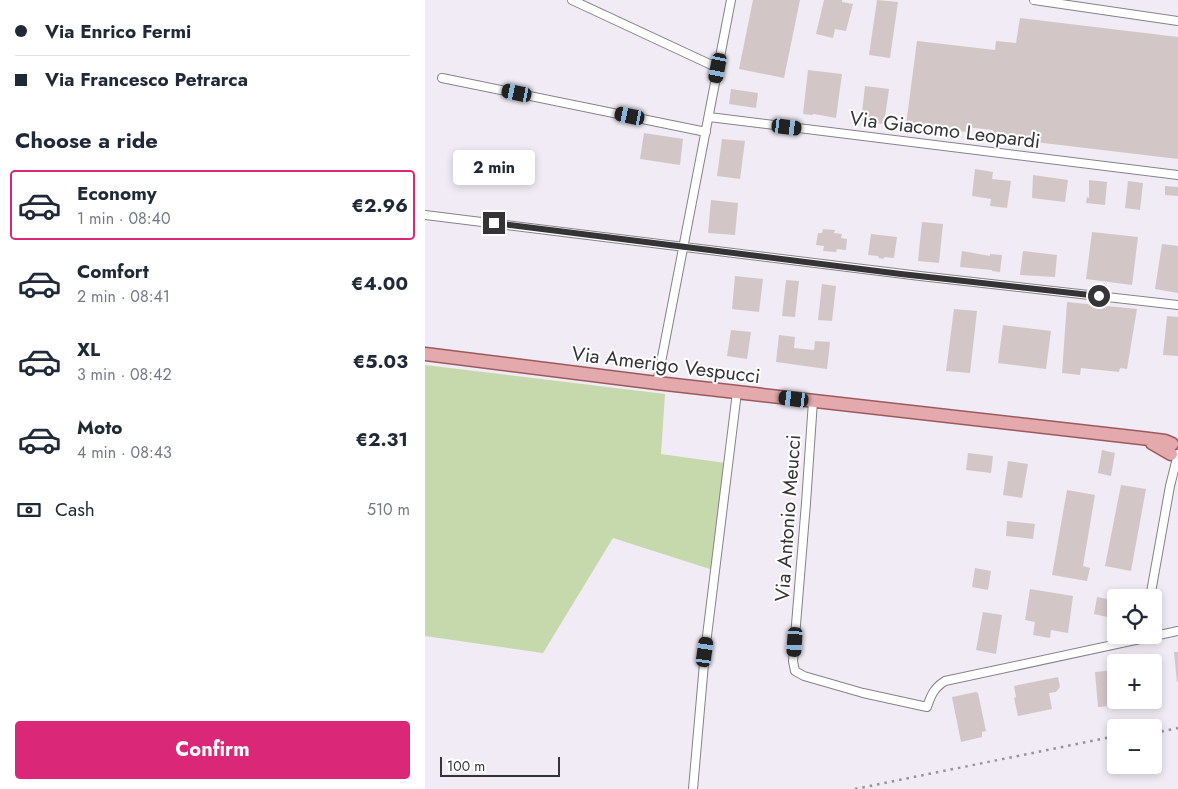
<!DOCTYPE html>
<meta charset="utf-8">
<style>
body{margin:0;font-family:Jost,sans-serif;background:#f6f6f7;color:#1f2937;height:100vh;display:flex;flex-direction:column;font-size:19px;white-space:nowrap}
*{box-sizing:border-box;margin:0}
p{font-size:16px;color:#747a83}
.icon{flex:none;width:28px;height:28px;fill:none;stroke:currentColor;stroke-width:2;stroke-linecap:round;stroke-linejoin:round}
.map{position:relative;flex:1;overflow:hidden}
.details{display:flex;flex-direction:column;background:#fff;width:425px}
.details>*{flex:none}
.banner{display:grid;align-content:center;height:110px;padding:0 15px;background:#fff}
.controls{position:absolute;left:682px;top:589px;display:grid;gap:10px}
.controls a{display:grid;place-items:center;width:55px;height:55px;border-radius:5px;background:#fff;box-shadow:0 2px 8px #0003;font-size:25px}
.scale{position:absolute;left:15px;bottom:12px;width:120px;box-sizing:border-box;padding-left:5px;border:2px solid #343336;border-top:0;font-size:14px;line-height:18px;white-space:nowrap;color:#343336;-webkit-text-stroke:4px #fff;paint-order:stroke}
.end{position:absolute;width:22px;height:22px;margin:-11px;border:6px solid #343336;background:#fff;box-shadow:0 0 0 2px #fff}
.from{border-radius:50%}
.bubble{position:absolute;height:35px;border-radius:5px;background:#fff;box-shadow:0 2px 8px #0003;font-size:16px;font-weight:700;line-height:35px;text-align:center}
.car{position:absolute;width:15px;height:30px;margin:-15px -8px;border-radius:6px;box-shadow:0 0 4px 1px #0007;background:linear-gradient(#222 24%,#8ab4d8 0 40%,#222 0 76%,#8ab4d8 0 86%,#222 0)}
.banner b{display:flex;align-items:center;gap:18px;height:48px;font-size:19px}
.banner b+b{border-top:1px solid #e0e1e3}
.banner i{width:12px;height:12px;background:#1f2937}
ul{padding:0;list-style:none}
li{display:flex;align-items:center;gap:15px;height:70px;margin:0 10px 8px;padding:0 5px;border:2px solid transparent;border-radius:5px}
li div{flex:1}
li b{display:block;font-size:19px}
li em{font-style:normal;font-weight:700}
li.current{border-color:#db2777}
li>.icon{width:45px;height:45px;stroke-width:1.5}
h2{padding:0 15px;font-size:22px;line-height:60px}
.pay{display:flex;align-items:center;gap:12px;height:55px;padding:0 15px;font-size:19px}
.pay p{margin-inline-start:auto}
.primary-button{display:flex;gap:10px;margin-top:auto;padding:10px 15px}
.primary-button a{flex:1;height:58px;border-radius:5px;background:#db2777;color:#fff;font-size:20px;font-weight:700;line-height:58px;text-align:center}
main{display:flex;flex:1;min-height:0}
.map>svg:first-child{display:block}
</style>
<main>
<section class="details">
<div class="banner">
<b><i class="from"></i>Via Enrico Fermi</b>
<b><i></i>Via Francesco Petrarca</b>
</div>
<h2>Choose a ride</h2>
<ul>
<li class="current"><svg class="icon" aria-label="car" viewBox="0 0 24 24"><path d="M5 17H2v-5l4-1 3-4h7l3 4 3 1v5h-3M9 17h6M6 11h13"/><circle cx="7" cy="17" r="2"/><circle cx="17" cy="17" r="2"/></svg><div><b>Economy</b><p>1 min · 08:40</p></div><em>€2.96</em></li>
<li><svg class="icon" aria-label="car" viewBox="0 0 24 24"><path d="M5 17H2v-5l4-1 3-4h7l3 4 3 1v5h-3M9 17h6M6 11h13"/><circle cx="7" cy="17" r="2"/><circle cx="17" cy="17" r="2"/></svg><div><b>Comfort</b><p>2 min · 08:41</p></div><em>€4.00</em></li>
<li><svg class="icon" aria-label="car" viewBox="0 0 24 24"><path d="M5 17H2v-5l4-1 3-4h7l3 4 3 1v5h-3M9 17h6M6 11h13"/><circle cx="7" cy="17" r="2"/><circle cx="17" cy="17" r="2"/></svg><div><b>XL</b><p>3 min · 08:42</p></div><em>€5.03</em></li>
<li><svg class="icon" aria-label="car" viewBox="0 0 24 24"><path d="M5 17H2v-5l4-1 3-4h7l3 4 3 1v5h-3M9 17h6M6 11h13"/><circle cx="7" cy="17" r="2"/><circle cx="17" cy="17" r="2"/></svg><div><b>Moto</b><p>4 min · 08:43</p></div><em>€2.31</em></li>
</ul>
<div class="pay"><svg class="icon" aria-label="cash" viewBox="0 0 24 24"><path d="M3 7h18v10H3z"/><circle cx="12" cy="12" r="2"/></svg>Cash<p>510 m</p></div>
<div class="primary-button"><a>Confirm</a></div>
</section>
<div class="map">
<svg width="753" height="789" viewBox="0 0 753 789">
<rect width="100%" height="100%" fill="#f0ebf4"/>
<path fill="#c5d9ac" d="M0 365 240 394 236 454 300 463 288 570 188 538 118 653 0 636Z"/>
<path fill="#d2c7c6" d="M328 0H375L359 78 314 69Z
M399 0H417V2L428 4 421 31 410 29 408 38 391 34Z
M452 0 473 2 465 58 444 55Z
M595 18 753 37V159L567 137 568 130 541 127V132L481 125 492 41 570 50 571 41 591 43Z
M383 70 417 74 411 118 389 114 387 115 378 114Z
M440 86 464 89 459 124 436 121Z
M306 89 333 93 331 108 304 104Z
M219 133 258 139 255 165 215 159Z
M297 139 320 141 315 179 292 176Z
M550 169 568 172 567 179 586 181 582 208 565 206 566 199 547 196Z
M608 175 643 180 640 202 607 198Z
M664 180 682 182 680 205 661 203 662 197 664 198Z
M703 181 718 183 715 210 700 208Z
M740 186 753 187V196L740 195Z
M286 200 313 203 310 235 283 233Z
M497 222 518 224 514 263 493 261Z
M398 229 410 230 409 233 417 234 416 238 422 239 421 250 412 249 411 252 398 251 399 246 391 245 393 233H397Z
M667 232 713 237 707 285 661 279Z
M446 234 472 237 469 258 460 257 458 259 454 258 453 256 443 255Z
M737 244 753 246V293L730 289Z
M537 251 565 256V254L577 255 575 272 567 271V270L535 267Z
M598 251 632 255 630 277 595 275Z
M310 276 338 279 334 312 307 309Z
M361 280 374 281 370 317 357 316Z
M397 284 411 286 407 321 393 320Z
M642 302 712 309 702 369 695 368 694 372 656 368 655 375 637 373Z
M529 309 552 311 545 373 521 371Z
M742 316 753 317V356L738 355Z
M578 325 626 331 621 369 573 363Z
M306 330 326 332 322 359 302 356Z
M354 335 370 337 369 348 389 350 390 341 405 342 402 369 351 362Z
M677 450 690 453 686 476 673 473Z
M543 453 568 456 566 473 541 470Z
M583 461 603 464 597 498 578 495Z
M696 485 721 489 706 571 680 566Z
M642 490 670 495 658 566 665 568 662 581 627 575Z
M582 521 610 524 608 539 581 536Z
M550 568 566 571 563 590 547 587Z
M605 589 648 596 643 633 626 630 625 638 608 635 610 622 600 620Z
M672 597 691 601V619L669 614Z
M558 612 577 615 571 654 551 650Z
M749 652H753V682H752Z
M730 659 734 706 720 708V700H729V662H716V661Z
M691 670V700H696L697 705 673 707 670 672Z
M633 677 635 687 631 692 624 693 627 709 593 716 589 698 591 697 589 686Z
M551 692 553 693 561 731 557 732V737L536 742 527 697Z"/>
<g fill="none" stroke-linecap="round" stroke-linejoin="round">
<defs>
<path id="minor" d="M147 0 293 68
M609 0 753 21
M17 78 281 132
M284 117 753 175
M0 215 495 276 753 305
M232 383 306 0
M388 401 381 503 368 661 370 671 379 676 438 693 502 707C506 695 509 688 520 681L753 631
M725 598 745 486 753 454
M268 789 280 652 312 392"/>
<path id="primary" d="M0 354 232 383 716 438 740 441 747 444
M727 443 746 454"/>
</defs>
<use href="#minor" stroke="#868289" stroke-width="10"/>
<use href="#primary" stroke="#9b5a5f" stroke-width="15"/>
<use href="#minor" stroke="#fff" stroke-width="8"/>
<use href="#primary" stroke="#e4a9ac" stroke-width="12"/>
<path stroke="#959298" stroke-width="2.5" stroke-dasharray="2.5 5" stroke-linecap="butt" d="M729 733 753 728
M430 789 691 736"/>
</g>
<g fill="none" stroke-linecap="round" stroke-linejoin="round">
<path stroke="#343336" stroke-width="6" d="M69 223 476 274 674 296"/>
</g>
<g text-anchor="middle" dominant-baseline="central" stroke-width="4" stroke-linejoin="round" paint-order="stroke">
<g font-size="20" fill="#343336" stroke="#fff">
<text transform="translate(520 130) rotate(7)">Via Giacomo Leopardi</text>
<text transform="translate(241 365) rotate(7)">Via Amerigo Vespucci</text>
<text transform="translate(363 518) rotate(-86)">Via Antonio Meucci</text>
</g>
</g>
</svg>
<div class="controls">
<a><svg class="icon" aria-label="locate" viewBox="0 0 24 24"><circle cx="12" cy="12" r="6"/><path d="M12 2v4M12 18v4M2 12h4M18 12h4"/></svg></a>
<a>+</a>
<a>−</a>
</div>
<div class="scale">100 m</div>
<i class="end from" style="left:674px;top:296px"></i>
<i class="end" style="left:69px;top:223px"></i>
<div class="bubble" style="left:28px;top:150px;width:82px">2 min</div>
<i class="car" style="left:293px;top:68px;rotate:191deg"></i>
<i class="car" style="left:92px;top:93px;rotate:282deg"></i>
<i class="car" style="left:205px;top:116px;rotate:282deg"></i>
<i class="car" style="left:362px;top:127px;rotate:97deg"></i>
<i class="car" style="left:369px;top:399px;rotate:277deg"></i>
<i class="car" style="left:370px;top:642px;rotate:184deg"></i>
<i class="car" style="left:280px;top:652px;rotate:8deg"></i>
</div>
</main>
